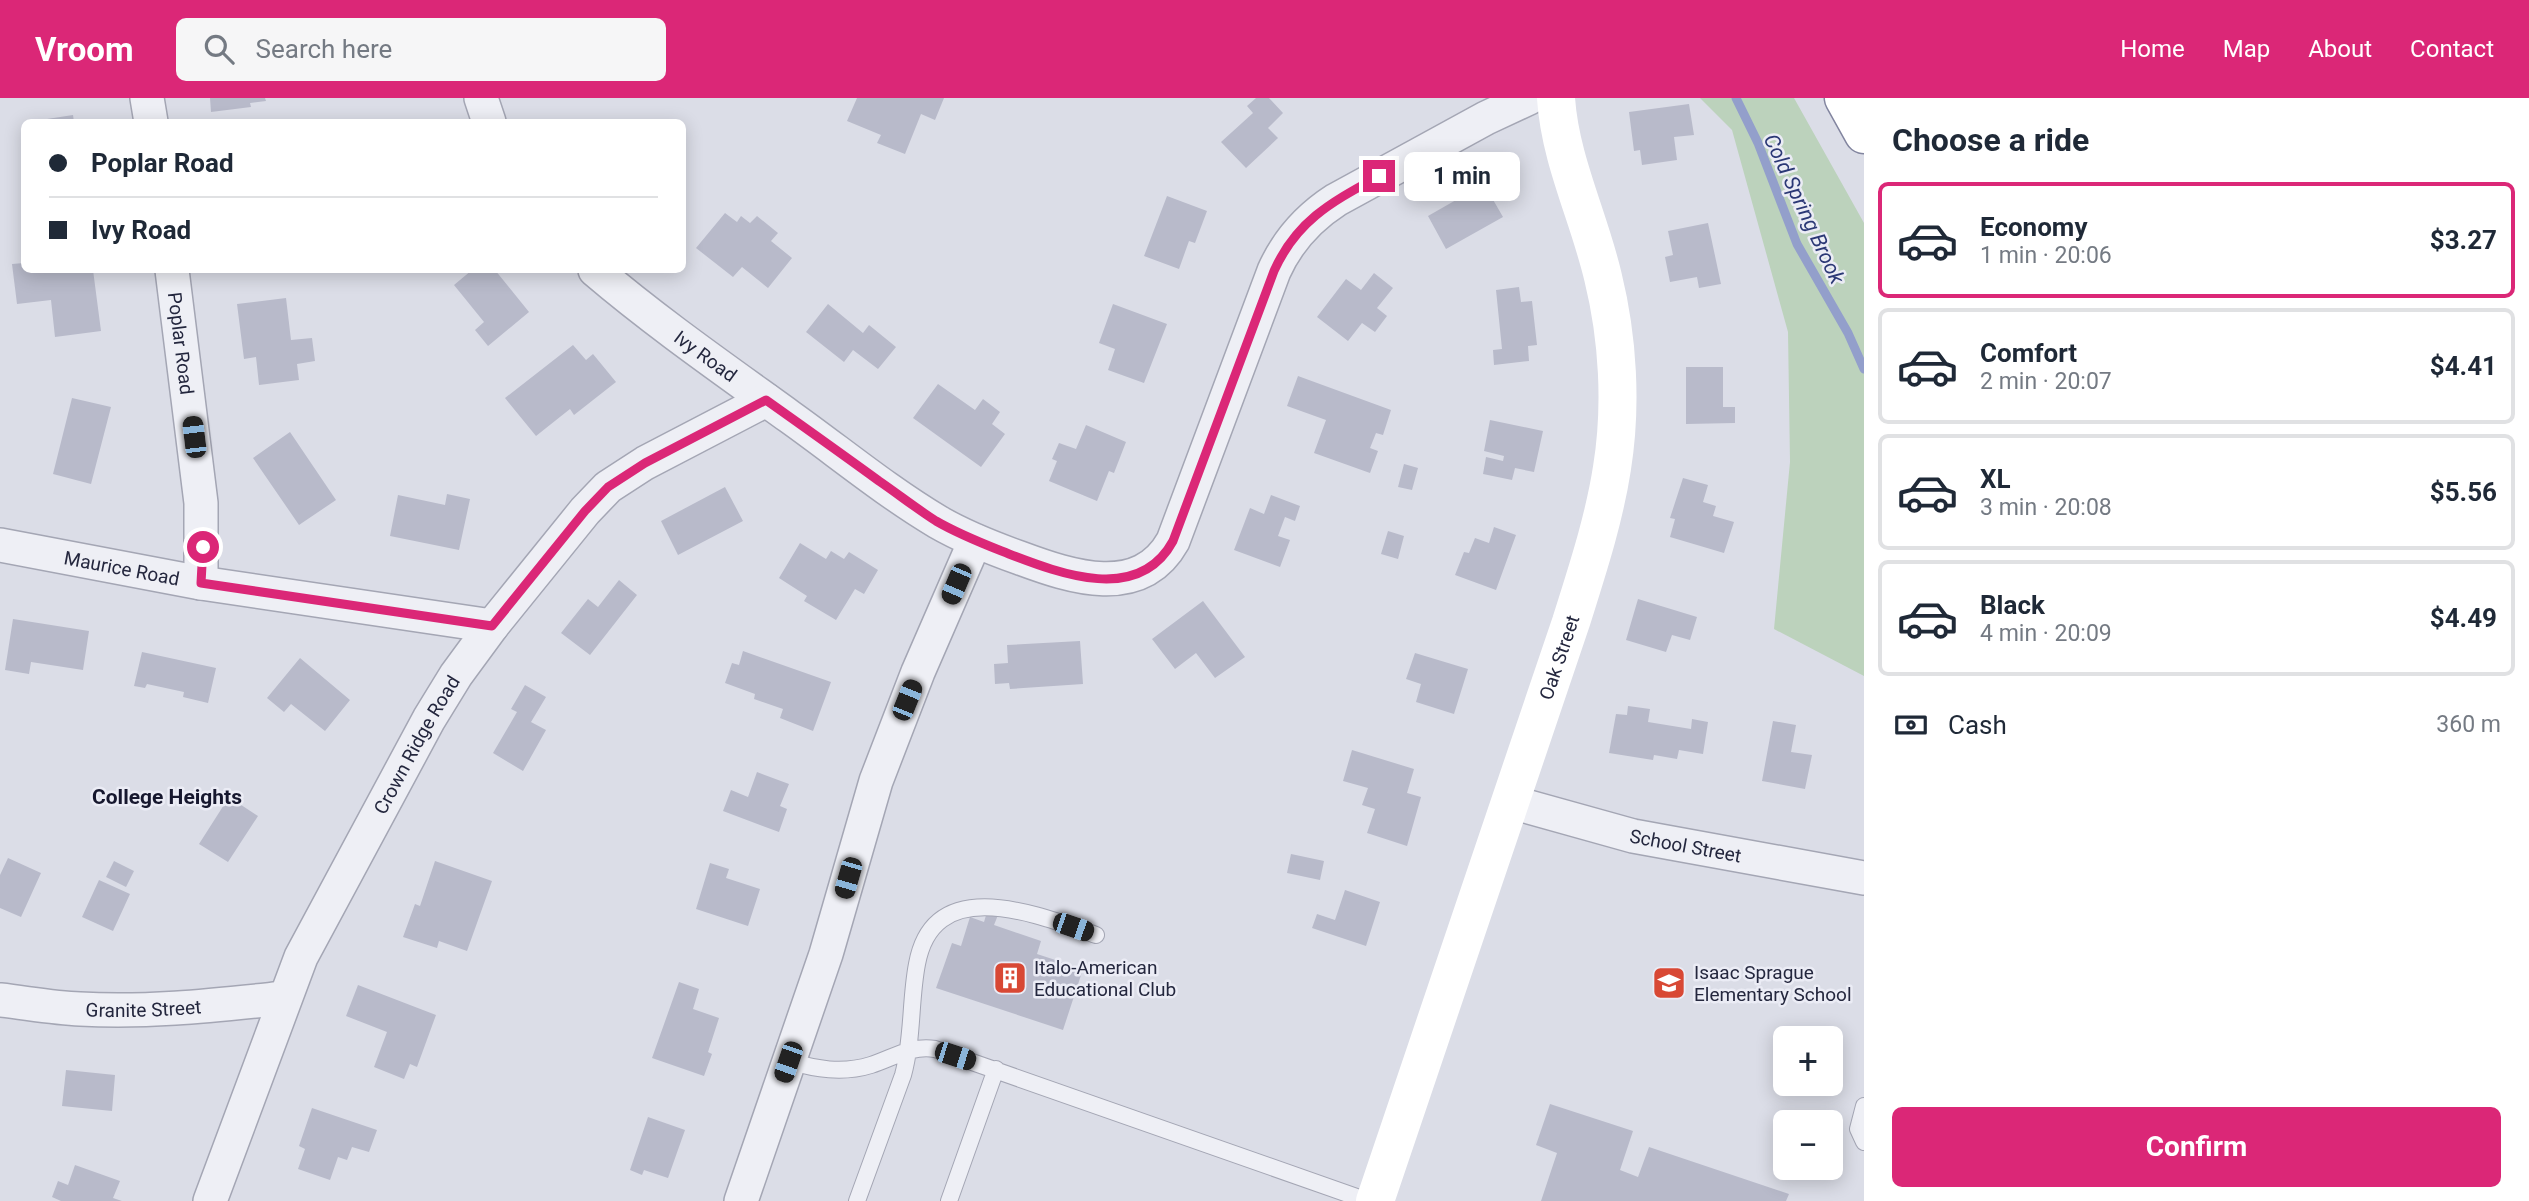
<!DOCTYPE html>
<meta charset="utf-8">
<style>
body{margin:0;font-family:Roboto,sans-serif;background:#f6f6f7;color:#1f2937;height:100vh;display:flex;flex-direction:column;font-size:26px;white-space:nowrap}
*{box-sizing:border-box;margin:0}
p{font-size:23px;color:#747a83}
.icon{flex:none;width:38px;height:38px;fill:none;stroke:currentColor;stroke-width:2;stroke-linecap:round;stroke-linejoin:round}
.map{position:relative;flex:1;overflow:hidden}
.details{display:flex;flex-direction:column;background:#fff;width:665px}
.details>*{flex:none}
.banner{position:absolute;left:21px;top:21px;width:665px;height:154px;border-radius:10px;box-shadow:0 4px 18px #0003;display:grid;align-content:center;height:154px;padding:0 28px;background:#fff}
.buttons{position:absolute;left:1773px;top:928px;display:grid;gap:14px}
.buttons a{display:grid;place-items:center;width:70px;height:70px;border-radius:10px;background:#fff;box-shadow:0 4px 18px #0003;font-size:35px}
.end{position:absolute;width:32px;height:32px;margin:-16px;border:9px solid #db2777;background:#fff;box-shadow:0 0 0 4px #fff}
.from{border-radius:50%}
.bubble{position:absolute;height:49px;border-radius:10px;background:#fff;box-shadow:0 4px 18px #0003;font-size:23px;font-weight:700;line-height:49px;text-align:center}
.car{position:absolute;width:21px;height:42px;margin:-21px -10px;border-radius:9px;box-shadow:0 0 5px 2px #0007;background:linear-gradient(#222 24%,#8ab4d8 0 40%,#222 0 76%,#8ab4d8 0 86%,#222 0)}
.banner b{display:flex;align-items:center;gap:24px;height:66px;font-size:26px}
.banner b+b{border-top:2px solid #e0e1e3}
.banner i{width:18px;height:18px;background:#1f2937}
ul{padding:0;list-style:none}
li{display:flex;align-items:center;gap:21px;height:116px;margin:0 14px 10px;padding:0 14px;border:4px solid #e0e1e3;border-radius:10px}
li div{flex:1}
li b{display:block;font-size:26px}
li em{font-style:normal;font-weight:700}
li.current{border-color:#db2777}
li>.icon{width:63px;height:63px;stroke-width:1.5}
h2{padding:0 28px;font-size:32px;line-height:84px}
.pay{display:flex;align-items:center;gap:18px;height:77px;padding:0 28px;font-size:26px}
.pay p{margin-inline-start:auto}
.action{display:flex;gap:14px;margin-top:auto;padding:14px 28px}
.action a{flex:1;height:80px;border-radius:10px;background:#db2777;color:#fff;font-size:28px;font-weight:700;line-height:80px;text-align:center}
header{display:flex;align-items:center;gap:42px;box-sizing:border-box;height:98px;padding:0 35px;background:#db2777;color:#fff}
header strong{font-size:33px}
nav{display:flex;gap:38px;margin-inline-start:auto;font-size:24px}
.search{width:490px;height:63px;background:#f6f6f7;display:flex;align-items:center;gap:18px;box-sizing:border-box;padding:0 24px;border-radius:10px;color:#747a83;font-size:26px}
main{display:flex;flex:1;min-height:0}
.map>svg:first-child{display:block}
</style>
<header>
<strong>Vroom</strong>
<div class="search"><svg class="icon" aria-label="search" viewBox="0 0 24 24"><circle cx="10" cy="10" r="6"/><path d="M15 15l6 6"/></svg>Search here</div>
<nav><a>Home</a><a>Map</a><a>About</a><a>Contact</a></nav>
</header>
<main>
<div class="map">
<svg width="1864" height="1103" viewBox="0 0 1864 1103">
<rect width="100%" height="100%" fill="#dbdde7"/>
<path fill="#bcd2bc" d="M1700 0H1794L1864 125V578L1774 531 1790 364 1788 234 1732 32Z"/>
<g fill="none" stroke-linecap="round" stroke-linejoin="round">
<path stroke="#939fcb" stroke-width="9" d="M1736 0 1758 45 1797 146 1848 235 1864 271"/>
</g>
<path fill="#b8baca" d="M210 0H265L266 3 250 5 251 9 211 14Z
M857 0H944L935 22 921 16 905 56 877 45 881 37 847 23Z
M1256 0H1269L1283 15 1268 30 1278 40 1246 70 1221 44 1253 15 1247 8Z
M1689 6 1694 37 1674 39 1677 62 1642 67 1640 52 1634 53 1629 14Z
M73 17 74 24H34V23Z
M1484 86 1503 119 1446 151 1428 118Z
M1167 98 1207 113 1195 145 1189 143 1179 171 1144 158Z
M725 115 737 124 741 118 750 125 757 118 778 135 771 143 792 160 768 190 742 169 733 179 696 150Z
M1708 125 1721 186 1699 190 1697 179 1670 184 1665 159 1673 157 1668 133Z
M24 165V172H93L101 233 55 239 51 202 17 206 12 166Z
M472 172H495L529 214 488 248 475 232 484 224 454 187Z
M1374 175 1393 190 1377 210 1387 218 1375 234 1362 225 1348 243 1317 219 1346 181 1361 192Z
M1519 189 1521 204 1532 203 1537 247 1528 248 1529 263 1494 267 1493 252 1502 251 1496 192Z
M286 200 291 242 312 240 315 263 297 266 299 282 259 287 256 259 244 261 237 206Z
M828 206 863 235 869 227 896 249 878 271 853 252 844 264 806 234Z
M1113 206 1167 226 1144 285 1108 272 1115 251 1099 245Z
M573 247 586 262 593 256 616 284 574 317 570 311 536 338 505 300Z
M1686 269H1723V309H1735V325L1686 326Z
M1298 278 1391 312 1383 337 1376 335 1370 350 1378 353 1370 375 1314 355 1326 322 1287 308Z
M938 286 975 312 983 301 1000 314 992 326 1005 336 981 369 913 320Z
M72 300 111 309 91 386 53 376Z
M1490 322 1543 333 1534 374 1515 370 1512 382 1483 376 1486 359 1503 363 1504 358 1484 353Z
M1086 327 1126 344 1114 375 1109 373 1097 403 1049 383 1057 363 1052 361 1059 345 1076 351Z
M290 334 336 402 299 427 253 360Z
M1404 366 1418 370 1412 392 1398 389Z
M1683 380 1708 387 1703 404 1716 408 1713 418 1734 424 1724 455 1670 439 1675 421 1670 420Z
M725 389 743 423 678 457 661 423Z
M447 396 470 401 459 452 390 438 398 397 445 407Z
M1271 397 1300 408 1295 423 1285 419 1278 438 1290 442 1280 469 1234 452 1250 410 1264 416Z
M1494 429 1516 437 1496 492 1455 477 1464 454 1469 455 1475 440 1489 445Z
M1388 433 1404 438 1398 461 1381 456Z
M800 445 826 461 831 453 844 461 849 454 878 472 864 496 855 491 836 522 804 503 807 498 779 480Z
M619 482 637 497 590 557 561 535 588 501 598 509Z
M1638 501 1697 519 1690 542 1672 537 1666 554 1626 542Z
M1203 503 1245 559 1215 580 1196 555 1175 571 1152 541Z
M13 521 89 533 83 572 31 564 29 576 5 572Z
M1080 543 1083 586 1010 591 1009 585 995 586 994 566 1008 565 1007 547Z
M743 553 831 584 813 633 780 620 783 611 754 601 755 596 725 585 732 565 739 567Z
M142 554 216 570 208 605 183 599 184 594 147 586 145 590 134 588Z
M1415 555 1468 571 1454 616 1416 604 1421 586 1406 581Z
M300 560 350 602 325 633 291 606 284 614 267 600Z
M525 587 546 599 531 624 546 632 523 673 493 655 517 614 511 611Z
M1628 608 1650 611 1648 624 1691 631 1692 621 1708 624 1703 656 1679 652 1677 661 1654 657 1653 662 1609 655 1616 616 1627 617Z
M1773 623 1796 627 1791 654 1812 657 1805 691 1762 683Z
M1352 652 1414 671 1407 695 1421 699 1407 748 1367 735 1375 711 1362 707 1368 690 1343 683Z
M757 674 789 686 780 708 787 711 779 734 723 713 731 692 748 699Z
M229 699 258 718 228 764 199 746Z
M1291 756 1324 763 1320 782 1287 775Z
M8 760 41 775 21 819 0 810V777Z
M114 763 134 773 126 789 106 779Z
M435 763 492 783 467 853 439 843 437 850 403 839 415 806 420 808Z
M710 765 729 771 726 780 760 791 748 828 696 811Z
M99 782 130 796 113 833 82 819Z
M1345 792 1380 804 1366 848 1312 830 1317 816 1335 822Z
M987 814 998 817 994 827 1041 843 1037 856 1083 871 1063 932 936 890 952 845 961 848 970 819 984 824Z
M679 884 699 891 693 911 719 920 708 954 712 956 704 978 652 960Z
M358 887 436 917 417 969 410 966 404 981 374 969 387 934 346 918Z
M66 972 115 977 112 1013 62 1008Z
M1550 1006 1633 1033 1620 1072 1638 1079 1649 1049 1789 1096 1786 1103H1541L1557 1055 1536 1047Z
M312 1010 377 1032 369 1054 352 1049 347 1062 338 1059 330 1082 298 1071 305 1051 299 1048Z
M648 1019 685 1032 668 1080 644 1072 642 1077 630 1072Z
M75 1067 120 1083 113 1100 122 1103H61L52 1099 58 1083 68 1087Z"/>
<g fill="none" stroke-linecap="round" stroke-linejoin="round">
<defs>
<path id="lane" d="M788 963C816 971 842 976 871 967 893 960 911 947 935 951L1368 1103
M1864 1008 1858 1031 1864 1044
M857 1103 903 977C913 941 910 902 917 866 934 774 1038 817 1096 837
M949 1103 996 971"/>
<g id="street">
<path d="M147 0 151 24"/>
<path d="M481 0 489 24"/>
<path id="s1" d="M172 172 201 405V485"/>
<path id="s2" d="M595 172C656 224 725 272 790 319 839 354 886 393 938 424 964 439 992 450 1020 460 1071 479 1140 502 1173 443L1274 173C1288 142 1308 120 1336 102L1486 20 1529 0"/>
<path id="s3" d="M0 447 201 485 492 528"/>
<path id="s4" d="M1511 704 1633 738 1864 780"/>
<path id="s5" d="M0 902C27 905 53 910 80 911 149 915 217 907 285 900"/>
<path id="s6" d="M210 1103 301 859 429 621 456 577 492 528 585 413 608 389 645 365 766 302"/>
<path d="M741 1103 826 856 876 683 918 574 975 443"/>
</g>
<path id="highway" d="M1844 0 1864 36"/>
</defs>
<use href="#lane" stroke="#a4a6b4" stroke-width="18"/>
<use href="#street" stroke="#a4a6b4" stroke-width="36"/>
<use href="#highway" stroke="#82859f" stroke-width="41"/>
<use href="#lane" stroke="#eeeff5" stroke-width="16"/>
<use href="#street" stroke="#eeeff5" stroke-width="33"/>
<path stroke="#fff" stroke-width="38" id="s7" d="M1375 1103 1571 524C1587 473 1604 422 1612 370 1622 308 1618 240 1603 179 1589 119 1560 62 1556 0"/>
<use href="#highway" stroke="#fff" stroke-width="38"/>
</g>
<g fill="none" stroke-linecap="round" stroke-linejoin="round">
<path stroke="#db2777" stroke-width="9" d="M203 449 201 485 492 528 585 413 608 389 645 365 766 302C804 329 842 356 879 383 898 396 917 411 936 423 960 437 984 446 1009 456 1061 476 1139 506 1173 443L1274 173C1297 122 1332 104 1379 78"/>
</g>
<defs>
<symbol id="building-square" viewBox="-11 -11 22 22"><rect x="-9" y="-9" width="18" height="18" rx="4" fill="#d84834" stroke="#ebecf5"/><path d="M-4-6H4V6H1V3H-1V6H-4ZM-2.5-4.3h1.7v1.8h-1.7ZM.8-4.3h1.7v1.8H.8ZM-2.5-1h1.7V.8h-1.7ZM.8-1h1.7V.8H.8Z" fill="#fff"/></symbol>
<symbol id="school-square" viewBox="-11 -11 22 22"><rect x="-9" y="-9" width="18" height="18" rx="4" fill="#d84834" stroke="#ebecf5"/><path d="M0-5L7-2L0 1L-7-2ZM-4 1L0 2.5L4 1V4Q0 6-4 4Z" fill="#fff"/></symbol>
</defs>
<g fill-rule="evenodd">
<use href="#building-square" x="991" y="861" width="38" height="38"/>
<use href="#school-square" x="1650" y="866" width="38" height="38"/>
</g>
<g text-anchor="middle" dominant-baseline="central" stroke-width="5" stroke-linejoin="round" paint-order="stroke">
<g font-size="19" fill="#24273e" stroke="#ebecf5">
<text stroke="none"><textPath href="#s1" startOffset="74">Poplar Road</textPath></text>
<text stroke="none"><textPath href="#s2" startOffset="140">Ivy Road</textPath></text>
<text stroke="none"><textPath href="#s3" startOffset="124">Maurice Road</textPath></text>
<text stroke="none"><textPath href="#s7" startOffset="574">Oak Street</textPath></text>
<text stroke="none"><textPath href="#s6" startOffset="502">Crown Ridge Road</textPath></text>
<text stroke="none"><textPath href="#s4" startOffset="180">School Street</textPath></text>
<text stroke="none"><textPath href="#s5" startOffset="144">Granite Street</textPath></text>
</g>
<g font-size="19" fill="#24273e" stroke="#ebecf5" text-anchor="start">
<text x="1034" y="869">Italo-American<tspan x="1034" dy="22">Educational Club</tspan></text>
<text x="1694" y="874">Isaac Sprague<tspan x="1694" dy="22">Elementary School</tspan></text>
</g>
<g font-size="21" font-style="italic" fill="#2b3875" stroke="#ebecf5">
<text transform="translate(1804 111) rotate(65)">Cold Spring Brook</text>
</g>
<g font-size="21" font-weight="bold" fill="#17182f" stroke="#ebecf5">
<text x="167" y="699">College Heights</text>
</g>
</g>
</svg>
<div class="buttons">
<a>+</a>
<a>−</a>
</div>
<i class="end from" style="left:203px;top:449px"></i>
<i class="end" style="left:1379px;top:78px"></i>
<div class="bubble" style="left:1404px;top:54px;width:116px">1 min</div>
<i class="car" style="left:194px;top:339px;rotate:353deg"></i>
<i class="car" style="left:956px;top:486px;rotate:203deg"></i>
<i class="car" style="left:907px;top:602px;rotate:22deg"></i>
<i class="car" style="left:848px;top:780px;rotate:196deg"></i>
<i class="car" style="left:1073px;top:829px;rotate:109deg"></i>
<i class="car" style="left:955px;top:958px;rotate:108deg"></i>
<i class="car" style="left:788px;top:964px;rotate:199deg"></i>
<div class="banner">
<b><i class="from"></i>Poplar Road</b>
<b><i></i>Ivy Road</b>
</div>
</div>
<section class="details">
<h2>Choose a ride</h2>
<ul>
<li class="current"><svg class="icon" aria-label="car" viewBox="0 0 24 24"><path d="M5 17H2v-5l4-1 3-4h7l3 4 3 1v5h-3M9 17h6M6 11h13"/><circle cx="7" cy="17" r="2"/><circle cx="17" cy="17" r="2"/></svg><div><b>Economy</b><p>1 min · 20:06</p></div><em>$3.27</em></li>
<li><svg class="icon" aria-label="car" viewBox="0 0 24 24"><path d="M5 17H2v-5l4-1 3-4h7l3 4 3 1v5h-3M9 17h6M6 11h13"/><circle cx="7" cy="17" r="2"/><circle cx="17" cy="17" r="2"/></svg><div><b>Comfort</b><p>2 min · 20:07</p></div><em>$4.41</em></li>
<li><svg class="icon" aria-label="car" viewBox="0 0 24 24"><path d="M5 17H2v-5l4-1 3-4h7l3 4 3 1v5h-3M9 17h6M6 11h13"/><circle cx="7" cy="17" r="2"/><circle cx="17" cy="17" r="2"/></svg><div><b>XL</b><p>3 min · 20:08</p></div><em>$5.56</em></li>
<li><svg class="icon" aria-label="car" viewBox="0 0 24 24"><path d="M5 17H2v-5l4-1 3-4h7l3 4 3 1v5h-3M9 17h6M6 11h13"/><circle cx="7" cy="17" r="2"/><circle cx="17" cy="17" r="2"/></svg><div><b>Black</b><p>4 min · 20:09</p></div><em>$4.49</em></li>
</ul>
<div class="pay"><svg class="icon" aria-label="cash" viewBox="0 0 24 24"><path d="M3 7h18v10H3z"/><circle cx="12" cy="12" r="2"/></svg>Cash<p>360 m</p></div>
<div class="action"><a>Confirm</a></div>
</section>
</main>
